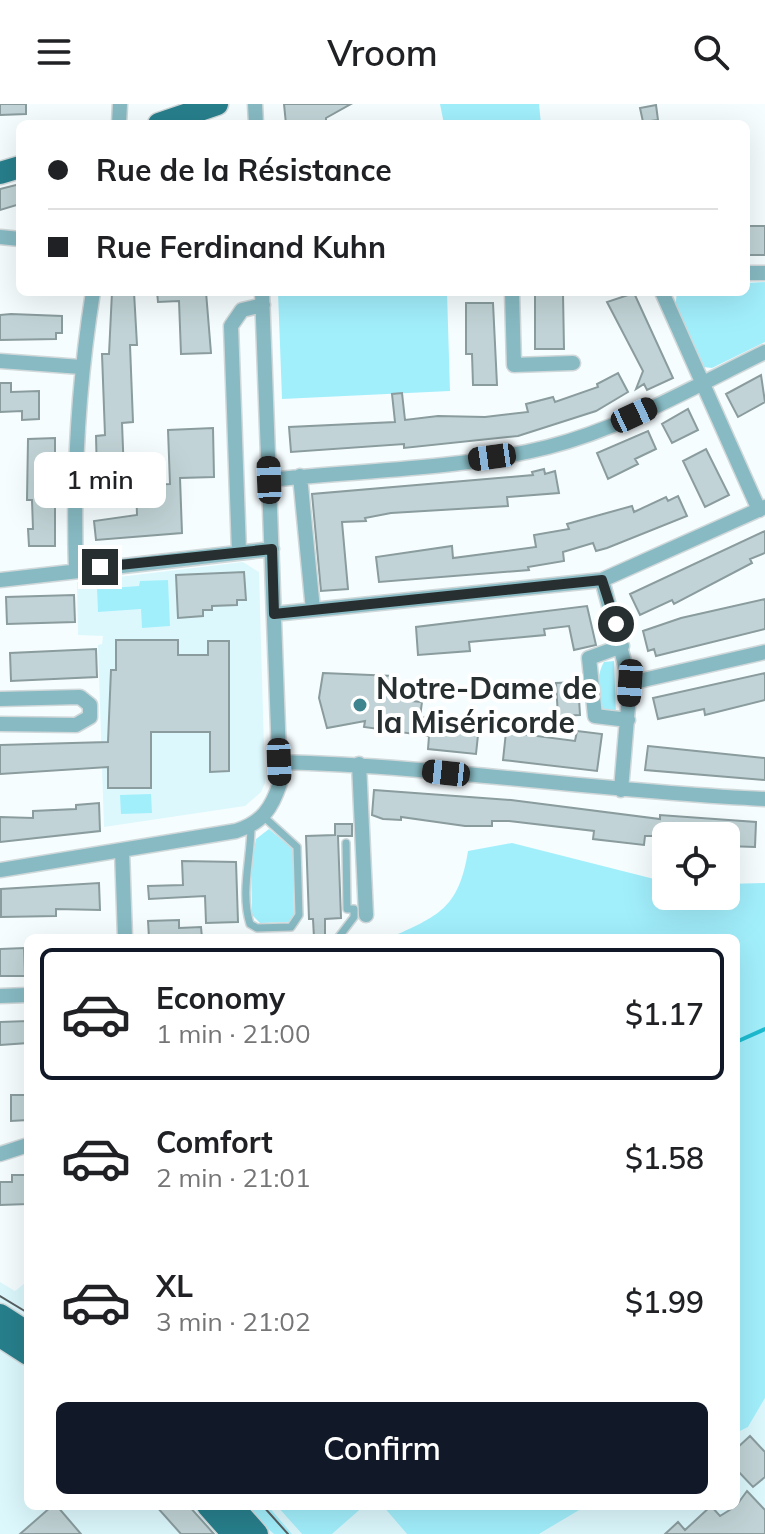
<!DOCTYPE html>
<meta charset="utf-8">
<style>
body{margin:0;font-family:Mulish,sans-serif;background:#f2f2f2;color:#202124;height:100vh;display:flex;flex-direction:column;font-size:30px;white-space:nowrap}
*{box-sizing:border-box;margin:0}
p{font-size:26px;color:#757577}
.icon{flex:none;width:44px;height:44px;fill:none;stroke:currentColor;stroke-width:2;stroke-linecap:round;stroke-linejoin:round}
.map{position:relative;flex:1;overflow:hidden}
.drawer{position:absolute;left:24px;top:830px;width:716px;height:576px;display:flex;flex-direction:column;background:#fff;border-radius:12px;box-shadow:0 8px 32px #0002}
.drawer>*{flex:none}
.banner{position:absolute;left:16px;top:16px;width:734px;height:176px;border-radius:12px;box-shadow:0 8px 32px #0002;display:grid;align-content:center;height:176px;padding:0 32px;background:#fff}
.tools{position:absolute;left:652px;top:718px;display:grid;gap:16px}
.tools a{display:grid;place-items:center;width:88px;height:88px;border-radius:12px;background:#fff;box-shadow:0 8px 32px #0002;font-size:40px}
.end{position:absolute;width:36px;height:36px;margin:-18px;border:10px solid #282f30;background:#fff;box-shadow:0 0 0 4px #fff}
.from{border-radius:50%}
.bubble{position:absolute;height:56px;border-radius:12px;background:#fff;box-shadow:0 8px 32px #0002;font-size:26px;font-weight:600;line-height:56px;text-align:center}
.car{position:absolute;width:24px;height:48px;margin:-24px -12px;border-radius:10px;box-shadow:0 0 6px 2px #0007;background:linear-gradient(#222 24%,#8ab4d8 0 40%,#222 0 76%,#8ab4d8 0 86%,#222 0)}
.banner b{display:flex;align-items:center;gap:28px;height:76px;font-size:30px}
.banner b+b{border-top:2px solid #e0e0e0}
.banner i{width:20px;height:20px;background:#202124}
ul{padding:14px 0 0;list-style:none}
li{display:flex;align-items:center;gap:24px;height:132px;margin:0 16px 12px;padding:0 16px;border:4px solid transparent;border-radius:12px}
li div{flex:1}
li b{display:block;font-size:30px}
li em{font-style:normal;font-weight:600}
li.current{border-color:#111827}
li>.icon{width:72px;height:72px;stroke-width:1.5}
.action{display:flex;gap:16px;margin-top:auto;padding:16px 32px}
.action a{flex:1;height:92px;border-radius:12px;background:#111827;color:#fff;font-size:32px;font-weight:600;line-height:92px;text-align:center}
header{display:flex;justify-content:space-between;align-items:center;height:104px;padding:0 32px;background:#fff;font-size:36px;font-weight:600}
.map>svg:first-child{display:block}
</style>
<header><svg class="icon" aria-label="menu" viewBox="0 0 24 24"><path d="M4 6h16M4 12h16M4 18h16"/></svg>Vroom<svg class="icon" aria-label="search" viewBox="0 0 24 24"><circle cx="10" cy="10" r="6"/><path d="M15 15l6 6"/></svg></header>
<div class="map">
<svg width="765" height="1430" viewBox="0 0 765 1430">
<rect width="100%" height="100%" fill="#f6fdff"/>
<path fill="#dcf8fd" d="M243 458 259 468 265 679 261 688 245 702 104 723 98 541 102 540 103 532 78 531 77 478Z
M0 1178 15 1187 25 1179 28 1181V1402H277L302 1430H0Z
M765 1294V1430H539L586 1402H736V1329L748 1323Z
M364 1402H384L407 1430H332Z"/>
<path fill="#a2effc" d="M440 0H539L541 20H444Z
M765 178V238L712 264 703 263 675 205 677 188H746V179Z
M278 188H447L450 287 282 295Z
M168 476 170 522 142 524 141 505 98 508 97 485 139 482 140 477Z
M614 557 616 611 605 609C596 597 596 571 604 558Z
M151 690 152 709 121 710 120 691Z
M269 725 293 745 294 811 289 818 260 819 252 811 251 760 256 735Z
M512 739 666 778V792H726V780L765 779V1294L748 1323 736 1329V834H389C439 812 459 804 468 747Z
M242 1402H268L292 1430H274Z
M277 1402H364L332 1430H302Z
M383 1402H586L539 1430H407Z"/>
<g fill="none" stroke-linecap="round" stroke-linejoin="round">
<path stroke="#1cbcd1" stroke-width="4" d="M736 938 765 925"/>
</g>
<path fill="#c1d3d6" stroke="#8a9c9e" stroke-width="2" d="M0 0H26V10L0 11Z
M284 0H351L326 14V20H286Z
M656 1 658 16 643 18 640 4Z
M20 80V100L0 106V85Z
M747 122H765V151H746Z
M112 188H134L137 241H130L133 318 122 319 124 370 97 371 96 332 105 331 102 250H109Z
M157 188H206L211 249 181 250 179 197 158 198Z
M634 189 673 274 647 286 644 280 636 285 643 267 607 198Z
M563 190 564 245H535V191Z
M466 199H493L497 281H473L472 250H466Z
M11 210 62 212V229H56V235L0 236V211Z
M618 269 628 288 596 307 518 332 404 344V340L291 348 289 323 395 318 392 290 402 289 405 316 438 312 485 313 528 308 526 300 553 293 555 298 598 283 597 280Z
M761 271 765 298 738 313 726 290Z
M0 279H11V288L39 287V315L22 316V307L0 308Z
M688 305 698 326 672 339 662 320Z
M213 324 214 373 180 374 182 429 96 436 94 417 137 411 136 381 170 380 168 326Z
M648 327 656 345 635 355 638 360 608 375 597 349Z
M55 334V442H29L28 425H33L32 396H27L28 335Z
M706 345 729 391 705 403 683 357Z
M544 365 545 370 555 367 559 389 507 393 508 402 391 409 365 414 366 417 342 418 348 485 321 487 312 390 533 371 532 368Z
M678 392 687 412 607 444 596 447 593 439 563 448 564 457 528 463 529 466 379 478 376 453 452 442 453 454 536 443 534 431 569 425 567 420 632 402 634 408 666 393 668 397Z
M765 427V449L750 455 752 459 674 500 672 496 640 511 630 490Z
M244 468 246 496H237V501L212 502V506H203V512L178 514 176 471Z
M74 491 75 518 7 520 6 493Z
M765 495V525L656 552 654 545 648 547 643 527 681 514Z
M587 502 596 541 574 546 569 522 544 525 545 531 469 538 470 547 418 551 416 523Z
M116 536H178V551H208V537H229V667L210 668V628H151V684H108V663L0 670V641L108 638 111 566H116Z
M96 545 97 573 11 577 10 549Z
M323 569 394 572 401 596 422 598 420 613 449 617 448 627 478 631 476 650 428 645 429 632 364 623 365 617 327 624 319 594Z
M765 569V596L705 611 704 605 658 615 653 594Z
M578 578 580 611 558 612 556 579Z
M577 627 602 630 597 667 503 656 506 628 575 637Z
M648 642 765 654V676L645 666Z
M374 686 511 696 660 715V711L756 718 755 743 726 742V732H645L644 741 593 735 594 727 509 717H492V722H465L401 713V716L383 715 372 711Z
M99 699 100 727 0 738V713L33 714V707L76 705V701Z
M335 720H352V732H338L341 814 325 815V834H314L313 815H309L306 732 335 731Z
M182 757 236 758 238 818 206 819 205 792 149 795 148 782 183 781Z
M99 779 100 806 56 805V812L1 813V785Z
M179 816V824L201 823 202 834H149L148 817Z
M24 844 25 872H0V845Z
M28 917V939L0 941V918Z
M11 991H28V1016L11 1017Z
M12 1071H28V1100L0 1101V1078H12Z
M750 1332 765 1348V1373L753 1383 736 1365V1345Z
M747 1387 765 1406V1430H665L678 1418 685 1426 711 1402 720 1412 736 1402Z
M52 1402H57L81 1430H20Z
M156 1402H189L214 1430H181Z"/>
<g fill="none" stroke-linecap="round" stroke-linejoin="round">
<defs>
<path id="lane" d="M251 722C251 755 240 788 250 820L257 824 291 823 299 811 297 743 264 713
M338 834 354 813V805H347L346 739"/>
<path id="street" d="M255 0 256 20
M119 20 120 0
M0 133 20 135
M746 169H765
M512 188 514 261 573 259
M662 188 759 406
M0 257 81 263
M300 372 313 506
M269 376C361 366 457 366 548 343 623 324 695 282 765 248
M239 448 231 222 242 206 263 201
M76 466C73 372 78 281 93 188
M0 476 272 445
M602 476 630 579 621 686
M274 510 602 476 765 403
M622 542 589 554 595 612 628 616
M630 579 765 548
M0 595 80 593 90 601V613L76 621 0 620
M279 658C442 662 603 688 765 695
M359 660 366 811
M122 746 125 834
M0 766 236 727C262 719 272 704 280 679L262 188
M0 892 28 891
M0 1050 28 1041"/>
<path id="primary" d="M159 20 217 0
M0 69 20 63
M0 1211 28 1229
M0 1232 28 1250
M208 1402 233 1430
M232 1402 257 1430"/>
</defs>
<use href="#lane" stroke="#d1d8da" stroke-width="10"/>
<use href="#street" stroke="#d1d8da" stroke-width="17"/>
<use href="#primary" stroke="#d1d8da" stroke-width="25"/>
<use href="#lane" stroke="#87bac3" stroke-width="7"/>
<use href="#street" stroke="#87bac3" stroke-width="14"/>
<use href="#primary" stroke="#277f8c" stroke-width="22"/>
<path stroke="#585f60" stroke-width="2" d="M0 1192 28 1209
M263 1402 288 1430"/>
</g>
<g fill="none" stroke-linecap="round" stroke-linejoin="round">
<path stroke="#282f30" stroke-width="10" d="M100 463 272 445 274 510 602 476 616 520"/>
</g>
<circle fill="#3e848f" stroke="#fff" stroke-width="3" cx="360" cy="601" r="8"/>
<g text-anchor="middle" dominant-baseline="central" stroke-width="8" stroke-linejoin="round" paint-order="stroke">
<g font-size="30" font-weight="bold" fill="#282f30" stroke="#fff" text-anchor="start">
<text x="376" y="584">Notre-Dame de<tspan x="376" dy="34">la Miséricorde</tspan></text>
</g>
</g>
</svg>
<div class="tools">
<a><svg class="icon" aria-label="locate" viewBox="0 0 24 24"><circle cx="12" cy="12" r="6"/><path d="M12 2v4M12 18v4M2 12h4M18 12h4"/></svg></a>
</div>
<i class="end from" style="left:616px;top:520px"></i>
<i class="end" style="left:100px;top:463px"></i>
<div class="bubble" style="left:34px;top:348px;width:132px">1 min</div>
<i class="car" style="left:634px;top:311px;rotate:65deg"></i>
<i class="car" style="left:492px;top:353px;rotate:262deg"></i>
<i class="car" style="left:269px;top:376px;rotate:358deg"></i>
<i class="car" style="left:630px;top:579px;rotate:184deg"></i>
<i class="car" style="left:279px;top:658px;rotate:178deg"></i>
<i class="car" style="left:446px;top:669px;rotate:276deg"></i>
<div class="banner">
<b><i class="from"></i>Rue de la Résistance</b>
<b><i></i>Rue Ferdinand Kuhn</b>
</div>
<section class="drawer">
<ul>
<li class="current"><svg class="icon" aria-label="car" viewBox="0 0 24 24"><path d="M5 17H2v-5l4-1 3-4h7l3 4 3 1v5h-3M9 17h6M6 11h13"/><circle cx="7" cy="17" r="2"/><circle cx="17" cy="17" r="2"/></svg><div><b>Economy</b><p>1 min · 21:00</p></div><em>$1.17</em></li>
<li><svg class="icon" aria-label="car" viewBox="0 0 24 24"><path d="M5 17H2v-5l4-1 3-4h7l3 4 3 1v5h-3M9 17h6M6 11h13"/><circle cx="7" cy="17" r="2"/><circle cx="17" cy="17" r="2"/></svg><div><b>Comfort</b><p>2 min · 21:01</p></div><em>$1.58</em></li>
<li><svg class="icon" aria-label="car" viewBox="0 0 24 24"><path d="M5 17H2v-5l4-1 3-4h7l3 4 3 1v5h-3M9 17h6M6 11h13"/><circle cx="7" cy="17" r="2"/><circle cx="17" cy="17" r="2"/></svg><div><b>XL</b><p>3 min · 21:02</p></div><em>$1.99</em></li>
</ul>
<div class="action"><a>Confirm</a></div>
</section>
</div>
